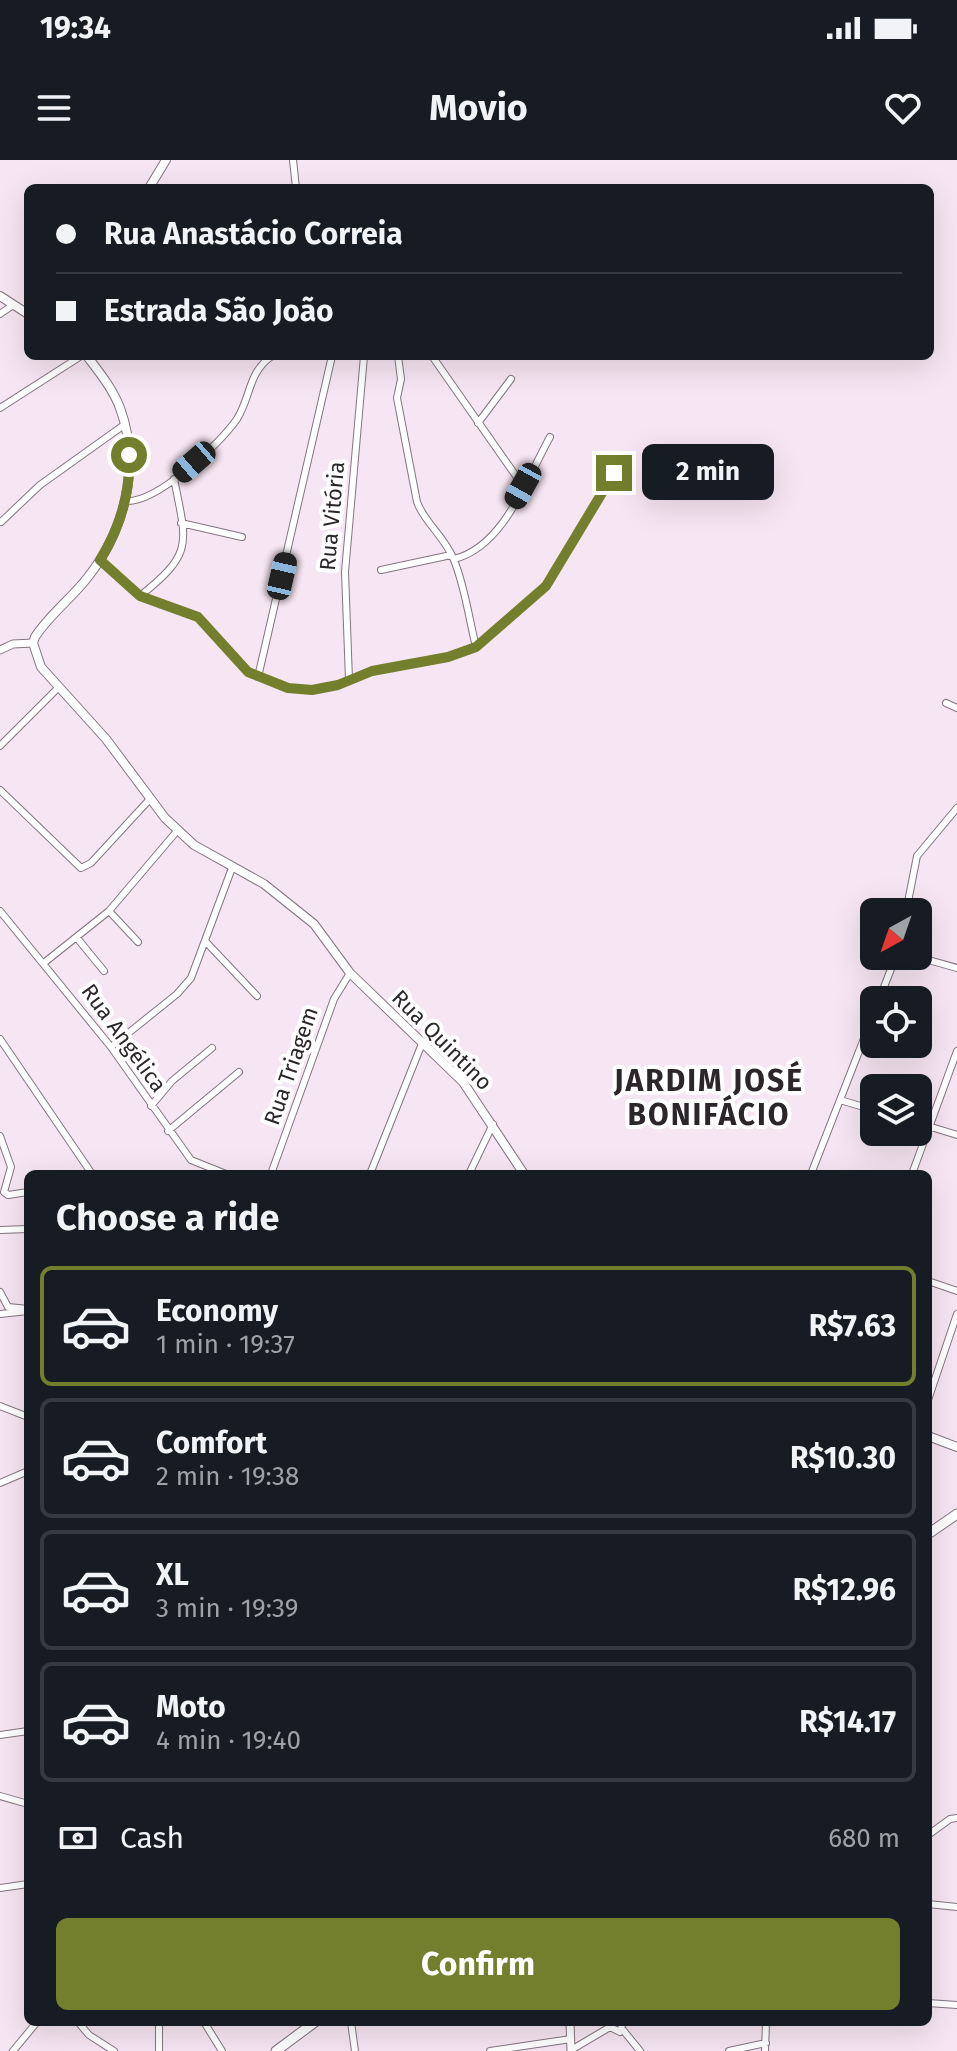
<!DOCTYPE html>
<meta charset="utf-8">
<style>
body{margin:0;font-family:"Fira Sans",sans-serif;background:#20242c;color:#f1f3f6;height:100vh;display:flex;flex-direction:column;font-size:30px;white-space:nowrap}
*{box-sizing:border-box;margin:0}
p{font-size:26px;color:#9ea1a6}
.icon{flex:none;width:44px;height:44px;fill:none;stroke:currentColor;stroke-width:2;stroke-linecap:round;stroke-linejoin:round}
.map{position:relative;flex:1;overflow:hidden}
.details{position:absolute;left:24px;top:1010px;width:908px;height:856px;display:flex;flex-direction:column;background:#171b24;border-radius:12px;box-shadow:0 8px 32px #0002}
.details>*{flex:none}
.hud{position:absolute;left:24px;top:24px;width:910px;height:176px;border-radius:12px;box-shadow:0 8px 32px #0002;display:grid;align-content:center;height:176px;padding:0 32px;background:#171b24}
.needle{width:52px;rotate:220deg}
.tools{position:absolute;left:860px;top:738px;display:grid;gap:16px}
.tools a{display:grid;place-items:center;width:72px;height:72px;border-radius:12px;background:#171b24;box-shadow:0 8px 32px #0002;font-size:40px}
.end{position:absolute;width:36px;height:36px;margin:-18px;border:10px solid #737f2c;background:#fff;box-shadow:0 0 0 4px #fff}
.from{border-radius:50%}
.bubble{position:absolute;height:56px;border-radius:12px;background:#171b24;box-shadow:0 8px 32px #0002;font-size:26px;font-weight:700;line-height:56px;text-align:center}
.car{position:absolute;width:24px;height:48px;margin:-24px -12px;border-radius:10px;box-shadow:0 0 6px 2px #0007;background:linear-gradient(#222 24%,#8ab4d8 0 40%,#222 0 76%,#8ab4d8 0 86%,#222 0)}
.hud b{display:flex;align-items:center;gap:28px;height:76px;font-size:30px}
.hud b+b{border-top:2px solid #363941}
.hud i{width:20px;height:20px;background:#f1f3f6}
ul{padding:0;list-style:none}
li{display:flex;align-items:center;gap:24px;height:120px;margin:0 16px 12px;padding:0 16px;border:4px solid #363941;border-radius:12px}
li div{flex:1}
li b{display:block;font-size:30px}
li em{font-style:normal;font-weight:700}
li.selected{border-color:#737f2c}
li>.icon{width:72px;height:72px;stroke-width:1.5}
h2{padding:0 32px;font-size:36px;line-height:96px}
.pay{display:flex;align-items:center;gap:20px;height:88px;padding:0 32px;font-size:30px}
.pay p{margin-inline-start:auto}
.button{display:flex;gap:16px;margin-top:auto;padding:16px 32px}
.button a{flex:1;height:92px;border-radius:12px;background:#737f2c;color:#fff;font-size:32px;font-weight:700;line-height:92px;text-align:center}
.status{display:flex;justify-content:space-between;align-items:center;height:56px;padding:0 40px;background:#171b24;direction:ltr}
.status svg{height:22px;fill:currentColor}
header{display:flex;justify-content:space-between;align-items:center;height:104px;padding:0 32px;background:#171b24;font-size:36px;font-weight:700}
.map>svg:first-child{display:block}
</style>
<div class="status"><b>19:34</b><svg viewBox="0 0 49 12"><path d="M0 12V9h3v3zM5 12V6h3v6zM10 12V3h3v9zM15 12V0h3v12zM26 1h20v11H26zM47 4h2v5h-2z"/></svg></div>
<header><svg class="icon" aria-label="menu" viewBox="0 0 24 24"><path d="M4 6h16M4 12h16M4 18h16"/></svg>Movio<svg class="icon" aria-label="heart" viewBox="0 0 24 24"><path d="M12 20l-8-8c-3-5 5-10 8-4 3-6 11-1 8 4z"/></svg></header>
<div class="map">
<svg width="957" height="1891" viewBox="0 0 957 1891">
<rect width="100%" height="100%" fill="#f6e5f2"/>
<g fill="none" stroke-linecap="round" stroke-linejoin="round">
<defs>
<path id="minor" d="M293 0 296 28
M0 154 13 145
M398 196 401 219 397 238 417 342C424 362 445 377 454 400 465 427 469 459 476 487
M432 196 523 326
M0 248 81 196
M478 263 511 219
M125 341C156 344 220 284 237 259 251 237 248 212 272 196
M1 362 40 325 124 265
M181 363 242 377
M454 399C504 387 527 318 550 277
M100 400 140 436 198 457 248 512 288 528 312 530 338 525 372 511 448 497 476 487 546 426 614 313
M381 410 451 395
M140 436C194 393 187 384 174 319
M258 517 332 196
M349 520 345 412 364 196
M946 543 957 548
M0 586 58 528
M0 630 81 708 91 703 149 640
M0 751 111 887 191 1000 226 1014
M109 751 138 782
M906 752 917 696 957 648
M77 778 104 811
M206 782 257 836
M914 796 957 808
M45 802 109 751 177 671
M879 840 896 796
M0 879 92 1014
M111 887 177 834 191 818 232 708
M840 940 874 950
M151 946 172 921 212 888
M918 963 957 975
M168 971 239 912
M0 976 11 1007 4 1032 8 1035 28 1032
M271 1014 334 839 350 813
M370 1014 423 881
M469 1014 493 964
M811 1014 874 853
M912 1014 957 891
M0 1070 28 1069
M928 1121 957 1131
M0 1132 8 1147 28 1149
M0 1154 28 1151
M928 1240 957 1154
M0 1246 28 1257
M0 1323 28 1311
M0 1575 28 1571
M0 1636 28 1644
M928 1675 950 1659 957 1658
M0 1728 28 1724
M928 1744 957 1747
M928 1843 957 1845
M78 1862 89 1875 114 1891
M159 1862V1891
M204 1862 222 1891
M351 1862 355 1891
M610 1867 620 1872 623 1862
M623 1870 640 1891
M571 1890 610 1867
M13 1891 37 1862
M490 1891 571 1879
M729 1891 766 1883
M765 1891 766 1862"/>
<path id="tertiary" d="M0 490 13 484 33 483
M570 1862 571 1891"/>
<path id="secondary" d="M149 28 166 0
M0 136 28 154
M87 196C99 212 113 229 120 248 141 305 125 370 88 417 72 438 50 454 35 477L33 483 41 507 106 579 165 658 194 685 264 724 314 764 350 813 463 922 524 1014
M928 1276 957 1287"/>
<path id="primary" d="M928 1374 957 1354
M276 1891 315 1862"/>
</defs>
<use href="#minor" stroke="#847580" stroke-width="8"/>
<use href="#tertiary" stroke="#847580" stroke-width="9"/>
<use href="#secondary" stroke="#847580" stroke-width="10"/>
<use href="#primary" stroke="#847580" stroke-width="11"/>
<use href="#minor" stroke="#fff" stroke-width="6"/>
<use href="#tertiary" stroke="#fff" stroke-width="7"/>
<use href="#secondary" stroke="#fff" stroke-width="8"/>
<use href="#primary" stroke="#fff" stroke-width="9"/>
</g>
<g fill="none" stroke-linecap="round" stroke-linejoin="round">
<path stroke="#737f2c" stroke-width="10" d="M129 295C131 333 119 369 100 400L140 436 198 457 248 512 288 528 312 530 338 525 372 511 448 497 476 487 546 426 614 313"/>
</g>
<g text-anchor="middle" dominant-baseline="central" stroke-width="8" stroke-linejoin="round" paint-order="stroke">
<g font-size="22" fill="#2c262b" stroke="#fff">
<text transform="translate(332 356) rotate(-85)">Rua Vitória</text>
<text transform="translate(124 878) rotate(54)">Rua Angélica</text>
<text transform="translate(442 880) rotate(45)">Rua Quintino</text>
<text transform="translate(291 906) rotate(-71)">Rua Triagem</text>
</g>
<g font-size="30" font-weight="bold" letter-spacing="2" fill="#2c262b" stroke="#fff">
<text x="709" y="921">JARDIM JOSÉ<tspan x="709" dy="34">BONIFÁCIO</tspan></text>
</g>
</g>
</svg>
<div class="tools">
<a><svg class="needle" viewBox="-14 -14 28 28"><path d="M0-13l5 13h-10z" fill="#e53935"/><path d="M0 13l5-13h-10z" fill="#9ea1a6"/></svg></a>
<a><svg class="icon" aria-label="locate" viewBox="0 0 24 24"><circle cx="12" cy="12" r="6"/><path d="M12 2v4M12 18v4M2 12h4M18 12h4"/></svg></a>
<a><svg class="icon" aria-label="layers" viewBox="0 0 24 24"><path d="M12 4l9 5-9 5-9-5zM3 14l9 5 9-5"/></svg></a>
</div>
<i class="end from" style="left:129px;top:295px"></i>
<i class="end" style="left:614px;top:313px"></i>
<div class="bubble" style="left:642px;top:284px;width:132px">2 min</div>
<i class="car" style="left:194px;top:302px;rotate:229deg"></i>
<i class="car" style="left:523px;top:326px;rotate:209deg"></i>
<i class="car" style="left:282px;top:416px;rotate:13deg"></i>
<div class="hud">
<b><i class="from"></i>Rua Anastácio Correia</b>
<b><i></i>Estrada São João</b>
</div>
<section class="details">
<h2>Choose a ride</h2>
<ul>
<li class="selected"><svg class="icon" aria-label="car" viewBox="0 0 24 24"><path d="M5 17H2v-5l4-1 3-4h7l3 4 3 1v5h-3M9 17h6M6 11h13"/><circle cx="7" cy="17" r="2"/><circle cx="17" cy="17" r="2"/></svg><div><b>Economy</b><p>1 min · 19:37</p></div><em>R$7.63</em></li>
<li><svg class="icon" aria-label="car" viewBox="0 0 24 24"><path d="M5 17H2v-5l4-1 3-4h7l3 4 3 1v5h-3M9 17h6M6 11h13"/><circle cx="7" cy="17" r="2"/><circle cx="17" cy="17" r="2"/></svg><div><b>Comfort</b><p>2 min · 19:38</p></div><em>R$10.30</em></li>
<li><svg class="icon" aria-label="car" viewBox="0 0 24 24"><path d="M5 17H2v-5l4-1 3-4h7l3 4 3 1v5h-3M9 17h6M6 11h13"/><circle cx="7" cy="17" r="2"/><circle cx="17" cy="17" r="2"/></svg><div><b>XL</b><p>3 min · 19:39</p></div><em>R$12.96</em></li>
<li><svg class="icon" aria-label="car" viewBox="0 0 24 24"><path d="M5 17H2v-5l4-1 3-4h7l3 4 3 1v5h-3M9 17h6M6 11h13"/><circle cx="7" cy="17" r="2"/><circle cx="17" cy="17" r="2"/></svg><div><b>Moto</b><p>4 min · 19:40</p></div><em>R$14.17</em></li>
</ul>
<div class="pay"><svg class="icon" aria-label="cash" viewBox="0 0 24 24"><path d="M3 7h18v10H3z"/><circle cx="12" cy="12" r="2"/></svg>Cash<p>680 m</p></div>
<div class="button"><a>Confirm</a></div>
</section>
</div>
